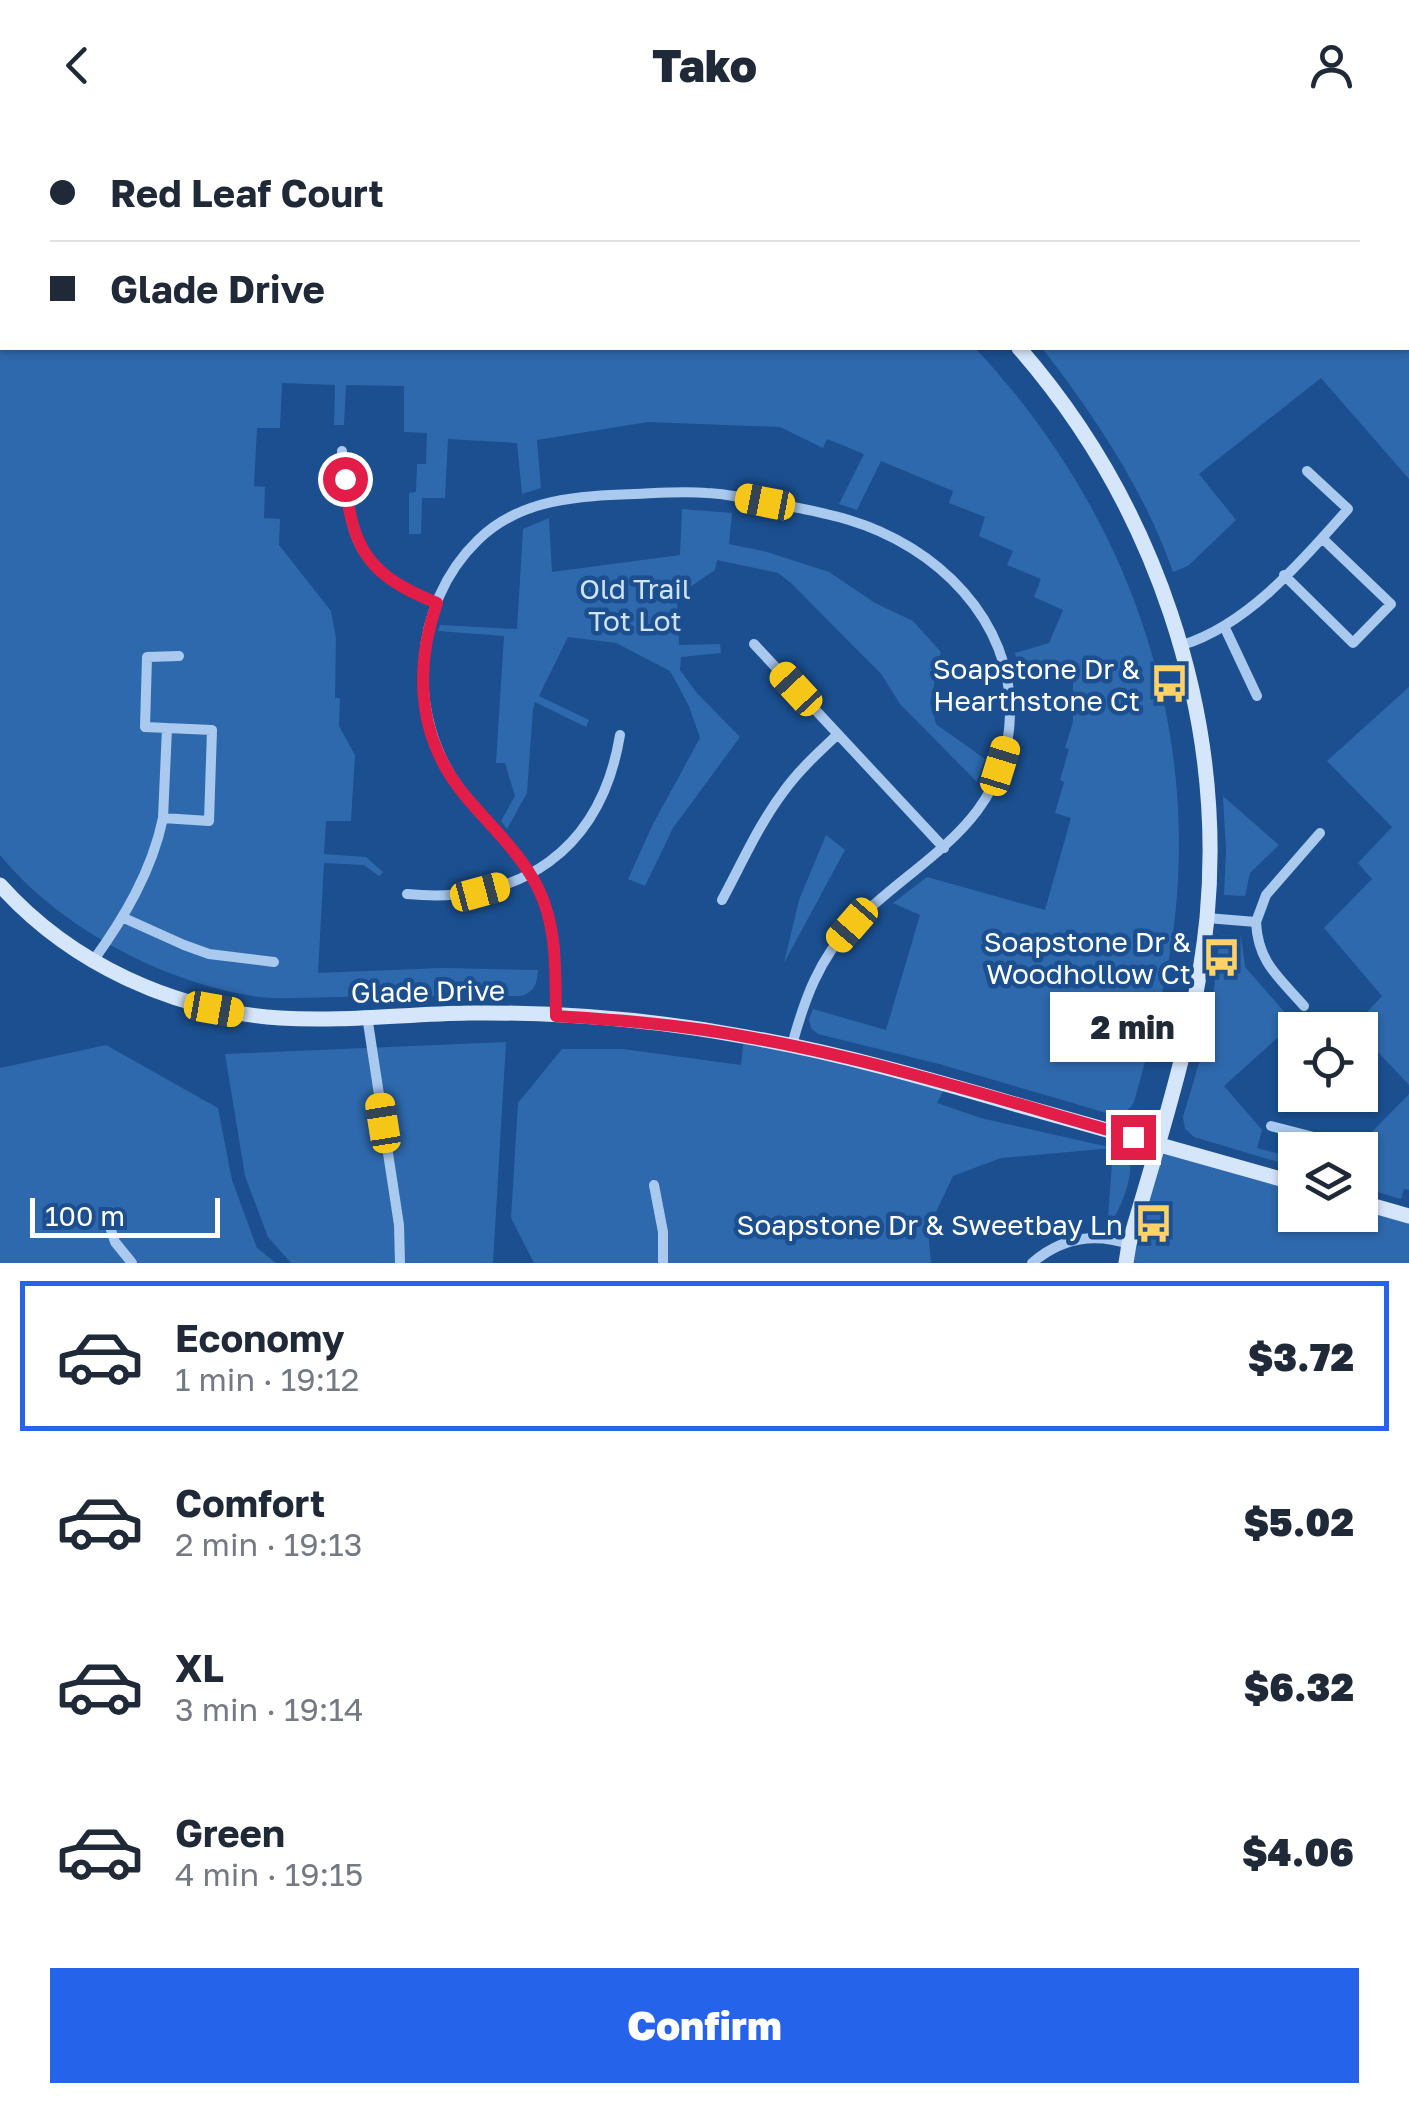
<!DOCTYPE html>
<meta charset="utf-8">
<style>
body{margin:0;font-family:"Golos Text",sans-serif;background:#f2f2f3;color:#1f2937;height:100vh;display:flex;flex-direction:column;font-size:38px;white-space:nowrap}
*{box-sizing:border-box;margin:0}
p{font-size:32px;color:#747a83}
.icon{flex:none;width:55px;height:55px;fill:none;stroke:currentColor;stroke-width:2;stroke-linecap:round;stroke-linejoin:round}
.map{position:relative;height:1133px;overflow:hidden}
.details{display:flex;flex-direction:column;background:#fff;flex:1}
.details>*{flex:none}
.top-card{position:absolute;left:0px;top:0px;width:1410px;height:220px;box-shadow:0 2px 8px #0004;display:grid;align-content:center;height:220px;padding:0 50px;background:#fff}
.buttons{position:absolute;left:1278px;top:882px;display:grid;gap:20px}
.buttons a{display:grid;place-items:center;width:100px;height:100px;border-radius:0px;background:#fff;box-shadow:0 2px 8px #0004;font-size:50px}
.scale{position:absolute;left:30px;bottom:25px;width:190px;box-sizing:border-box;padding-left:10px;border:5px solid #fff;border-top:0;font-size:28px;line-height:35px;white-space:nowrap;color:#fff;-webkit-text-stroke:8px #1b4f8f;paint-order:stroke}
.end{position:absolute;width:45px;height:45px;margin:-22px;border:12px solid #e11d48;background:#fff;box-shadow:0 0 0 5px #fff}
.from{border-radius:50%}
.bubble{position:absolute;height:70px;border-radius:0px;background:#fff;box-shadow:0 2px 8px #0004;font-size:32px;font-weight:800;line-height:70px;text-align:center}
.car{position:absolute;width:30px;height:60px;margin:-30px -15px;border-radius:12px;box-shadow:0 0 8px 2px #0007;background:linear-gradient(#f5c518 24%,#345 0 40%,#f5c518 0 76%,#345 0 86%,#f5c518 0)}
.top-card b{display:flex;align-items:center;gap:35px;height:95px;font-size:38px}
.top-card b+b{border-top:2px solid #e0e1e3}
.top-card i{width:25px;height:25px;background:#1f2937}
ul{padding:18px 0 0;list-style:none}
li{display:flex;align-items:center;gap:30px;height:150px;margin:0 20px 15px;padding:0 30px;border:5px solid transparent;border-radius:0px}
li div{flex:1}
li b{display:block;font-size:38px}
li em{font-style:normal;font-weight:800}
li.on{border-color:#2563eb}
li>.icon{width:90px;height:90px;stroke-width:1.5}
.primary-button{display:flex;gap:20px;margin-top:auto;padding:20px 50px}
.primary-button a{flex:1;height:115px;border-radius:0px;background:#2563eb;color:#fff;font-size:40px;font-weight:800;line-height:115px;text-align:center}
header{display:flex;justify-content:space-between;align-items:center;height:130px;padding:0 50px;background:#fff;font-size:45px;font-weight:800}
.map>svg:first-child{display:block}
</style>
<header><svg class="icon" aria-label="back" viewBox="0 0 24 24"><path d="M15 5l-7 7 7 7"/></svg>Tako<svg class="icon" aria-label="person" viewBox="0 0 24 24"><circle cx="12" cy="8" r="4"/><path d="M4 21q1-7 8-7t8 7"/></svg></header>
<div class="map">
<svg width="1409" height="1133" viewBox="0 0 1409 1133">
<rect width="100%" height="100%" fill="#1b4f8f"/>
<path fill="#2e69ad" d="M0 0H474L480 2H2V218H975C1119 371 1198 574 1175 787 1168 850 1151 911 1134 972 1128 982 1122 986 1110 984L939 934 818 904 811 898 809 889 813 879 886 900 920 785 893 773 927 747 1045 780 1071 688 1055 683 1064 652 1060 650 1069 619 1065 618 1073 592V550L1018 536 1015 523 1049 513 1063 480 1034 467 1041 449 1007 435 1013 421 979 406 985 387 949 373 953 361 881 331 857 380 839 374 864 324 827 309 823 318 780 297 648 292 537 310 541 358 522 364 517 313 448 309 445 368H422L421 404H409V363L416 362 417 334H426L427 303 404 302V256L346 255 344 295H334L335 255 282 253 280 298H257L254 356 265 357 264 388 280 389 279 415 331 481 336 508 335 568H340L339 596 355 625 351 691H326L324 724 366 727 383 742 379 746 364 735 324 733 318 843 441 838 538 840C537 853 535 862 521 866 460 866 399 866 338 867 308 867 276 871 247 865 157 849 58 796 0 725Z
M1366 0H1409V349L1321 248 1199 344 1236 390 1188 436 1173 442C1145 361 1094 285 1042 218H1408V2H1364Z
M682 379 732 383 729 414 767 422 829 442 875 473 913 491 941 522 930 573 936 594 985 629 977 652 900 574 882 545 791 453 778 443 717 430 715 440 677 466 679 515 720 514 721 523 681 527 680 540 696 562 740 607 673 698 645 756 628 749 653 694 700 608 689 576 670 541 616 513 568 507 539 566 589 590 586 597 535 572 533 579 527 663 507 699 501 691 515 666 505 633H496L504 506 438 501 440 495 517 499 523 399 549 388 552 442 680 425Z
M1409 557V955L1360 903V900L1354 896 1382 866 1324 798 1372 749 1358 733 1392 697 1327 631Z
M1223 666 1279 715 1250 743 1245 766 1224 765 1226 720Z
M826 705 845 720 784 833 799 770Z
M1220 805 1241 806 1245 837 1294 893 1224 956 1262 1000 1257 1018 1295 1028V1037L1194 1007 1185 999 1183 987 1210 896Z
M744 906 947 954 937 973 981 988 1113 1018C1116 1020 1126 1027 1128 1029 1136 1040 1121 1077 1114 1088L1108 1089 1113 1018 1001 1028 953 1046 928 1099 931 1133H534L511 1088 518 973 562 919H623L741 935Z
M506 912 493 1133H291L268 1107 245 1046 225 924Z
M106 915 218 978 232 1050 257 1118 276 1133H0V938Z
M1409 964V1060L1404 1059 1401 1069 1360 1057V1020L1368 1006Z
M1158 1014 1295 1053V1085H1360V1072L1409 1086V1133H1126Z"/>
<path fill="#3c6290" stroke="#9cc4f0" stroke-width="2.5" d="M1083 870 1129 882 1121 910 1112 908V903L1089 897 1085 906 1074 903Z"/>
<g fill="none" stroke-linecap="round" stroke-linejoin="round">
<path stroke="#9cc4f0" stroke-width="4" d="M308 0 309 2
M259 2V0
M410 2V0
M1408 147 1409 146"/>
<path stroke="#a9c9ee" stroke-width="10" d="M0 78H2
M342 321C350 406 351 438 437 473
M1284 445 1353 513 1391 474 1322 408
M1224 496 1257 566
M754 514 944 718
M1182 515C1248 495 1303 430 1348 379L1307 341
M167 598 212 600 209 691 163 688Z
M167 598 145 597 147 527 179 526
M407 764C521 775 601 720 620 605
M722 770C742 733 759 694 784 661 799 640 819 622 838 604
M124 788 184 815 209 824 274 832
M1207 788 1256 792 1266 765 1320 703
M1256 792C1258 833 1279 847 1304 876
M93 831C124 788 152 741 163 688
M367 886 399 1095 400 1133
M556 886C555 842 558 801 539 760 521 721 485 694 460 659 406 585 411 475 478 410 521 368 579 366 635 364 659 363 683 361 707 363 731 364 755 370 779 374 802 379 826 383 849 390 936 416 1013 490 1010 585 1007 695 918 728 852 795 819 828 804 871 792 915
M1271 996 1337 1013 1335 1020
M654 1055 663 1102V1133
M106 1085 115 1112 132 1133
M1032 1133C1061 1108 1093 1102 1129 1114"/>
<path stroke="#d6e6fa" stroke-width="15" d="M817 0 818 2
M1019 218C1154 373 1226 582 1207 788 1196 899 1160 1007 1129 1114L1126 1133
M0 755C71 834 174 881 280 888 342 892 406 884 469 883 561 882 656 890 747 907 839 923 929 949 1018 975 1111 1001 1203 1027 1295 1053
M1360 1072 1409 1086"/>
</g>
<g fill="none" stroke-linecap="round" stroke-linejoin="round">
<path stroke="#e11d48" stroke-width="12" d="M345 349C352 421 370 446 437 473 413 542 418 611 467 668 491 696 521 724 538 758 558 799 555 841 556 886 620 890 683 895 747 907 878 930 1005 971 1133 1007"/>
</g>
<defs>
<symbol id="bus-bare" viewBox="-9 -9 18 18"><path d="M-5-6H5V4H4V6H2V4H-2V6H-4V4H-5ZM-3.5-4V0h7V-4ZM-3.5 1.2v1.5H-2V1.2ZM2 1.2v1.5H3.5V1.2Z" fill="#ffd166" stroke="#1b4f8f" stroke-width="2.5" paint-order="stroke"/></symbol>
</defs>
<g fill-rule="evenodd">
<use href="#bus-bare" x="1142" y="526" width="55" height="55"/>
<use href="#bus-bare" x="1194" y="800" width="55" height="55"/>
<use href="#bus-bare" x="1126" y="1066" width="55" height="55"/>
</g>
<g text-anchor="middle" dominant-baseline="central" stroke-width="9" stroke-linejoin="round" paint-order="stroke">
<g font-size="28" fill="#cfe3fa" stroke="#1b4f8f">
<text x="635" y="458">Old Trail<tspan x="635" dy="32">Tot Lot</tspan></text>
</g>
<g font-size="28" fill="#fff" stroke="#1b4f8f" text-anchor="end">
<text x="1140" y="538">Soapstone Dr &amp;<tspan x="1140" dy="32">Hearthstone Ct</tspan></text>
<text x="1191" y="811">Soapstone Dr &amp;<tspan x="1191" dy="32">Woodhollow Ct</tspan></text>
<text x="1123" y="1094">Soapstone Dr &amp; Sweetbay Ln</text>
</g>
<g font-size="28" fill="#fff" stroke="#1b4f8f">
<text transform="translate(428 861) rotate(-1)">Glade Drive</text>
</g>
</g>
</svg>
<div class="buttons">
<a><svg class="icon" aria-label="locate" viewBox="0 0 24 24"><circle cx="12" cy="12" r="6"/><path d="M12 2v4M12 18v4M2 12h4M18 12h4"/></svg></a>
<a><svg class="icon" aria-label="layers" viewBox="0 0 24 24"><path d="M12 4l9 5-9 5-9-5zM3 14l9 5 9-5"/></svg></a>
</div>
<div class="scale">100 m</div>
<i class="end from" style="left:345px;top:349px"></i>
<i class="end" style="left:1133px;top:1007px"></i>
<div class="bubble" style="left:1050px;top:862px;width:165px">2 min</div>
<i class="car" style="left:765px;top:372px;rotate:281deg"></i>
<i class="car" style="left:796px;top:559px;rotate:317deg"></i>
<i class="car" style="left:1000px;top:636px;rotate:17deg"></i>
<i class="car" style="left:480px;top:762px;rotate:75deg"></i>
<i class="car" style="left:852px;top:795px;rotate:221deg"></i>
<i class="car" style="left:214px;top:879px;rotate:100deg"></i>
<i class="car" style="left:383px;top:993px;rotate:351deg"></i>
<div class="top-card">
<b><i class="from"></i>Red Leaf Court</b>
<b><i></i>Glade Drive</b>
</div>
</div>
<section class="details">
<ul>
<li class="on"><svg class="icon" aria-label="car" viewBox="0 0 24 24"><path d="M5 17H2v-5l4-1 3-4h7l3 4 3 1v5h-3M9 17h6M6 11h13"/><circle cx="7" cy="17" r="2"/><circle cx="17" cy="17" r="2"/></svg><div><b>Economy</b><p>1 min · 19:12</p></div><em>$3.72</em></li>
<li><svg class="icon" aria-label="car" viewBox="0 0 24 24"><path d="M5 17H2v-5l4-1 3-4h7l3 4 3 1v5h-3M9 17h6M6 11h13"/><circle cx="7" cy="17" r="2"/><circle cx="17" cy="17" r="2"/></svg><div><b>Comfort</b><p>2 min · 19:13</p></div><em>$5.02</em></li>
<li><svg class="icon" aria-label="car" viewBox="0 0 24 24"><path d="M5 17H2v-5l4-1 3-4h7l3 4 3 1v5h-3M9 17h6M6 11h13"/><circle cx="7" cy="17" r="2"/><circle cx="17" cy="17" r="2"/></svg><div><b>XL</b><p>3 min · 19:14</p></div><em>$6.32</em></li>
<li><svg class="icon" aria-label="car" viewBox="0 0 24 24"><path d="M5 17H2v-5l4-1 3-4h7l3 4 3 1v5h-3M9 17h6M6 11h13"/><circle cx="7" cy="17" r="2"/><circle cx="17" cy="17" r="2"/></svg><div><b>Green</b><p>4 min · 19:15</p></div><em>$4.06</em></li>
</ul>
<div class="primary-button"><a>Confirm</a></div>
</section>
